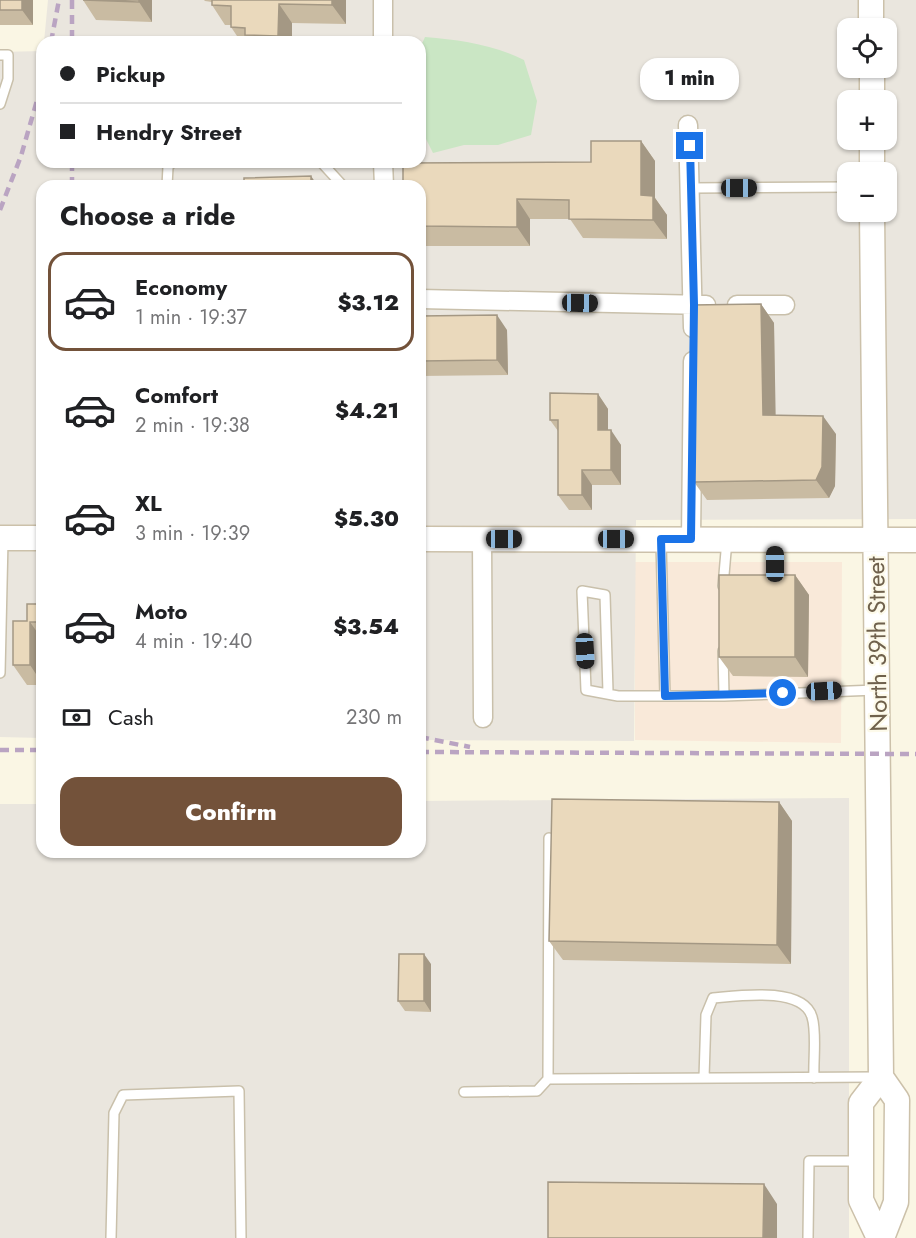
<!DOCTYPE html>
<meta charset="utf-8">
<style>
body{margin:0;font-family:Jost,sans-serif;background:#f2f2f2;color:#202124;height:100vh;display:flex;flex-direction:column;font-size:22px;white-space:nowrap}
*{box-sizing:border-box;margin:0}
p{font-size:20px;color:#757577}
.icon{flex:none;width:33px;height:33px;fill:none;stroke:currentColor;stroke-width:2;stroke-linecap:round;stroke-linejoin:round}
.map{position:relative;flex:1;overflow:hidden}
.drawer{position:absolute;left:36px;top:180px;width:390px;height:678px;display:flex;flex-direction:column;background:#fff;border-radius:18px;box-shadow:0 2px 4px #0004}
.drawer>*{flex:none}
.hud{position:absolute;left:36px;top:36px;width:390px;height:132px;border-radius:18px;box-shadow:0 2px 4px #0004;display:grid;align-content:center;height:132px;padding:0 24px;background:#fff}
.buttons{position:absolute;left:837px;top:18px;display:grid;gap:12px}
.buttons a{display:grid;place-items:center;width:60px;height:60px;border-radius:12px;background:#fff;box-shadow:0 2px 4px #0004;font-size:30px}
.end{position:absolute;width:27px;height:27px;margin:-14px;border:8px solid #1a73e8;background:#fff;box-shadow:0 0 0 3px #fff}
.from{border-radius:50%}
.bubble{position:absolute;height:42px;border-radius:18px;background:#fff;box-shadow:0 2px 4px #0004;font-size:20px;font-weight:800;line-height:42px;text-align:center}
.car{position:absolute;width:18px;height:36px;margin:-18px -9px;border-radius:8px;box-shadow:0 0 4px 2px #0007;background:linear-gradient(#222 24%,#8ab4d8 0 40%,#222 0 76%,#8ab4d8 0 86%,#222 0)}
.hud b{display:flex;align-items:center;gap:21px;height:57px;font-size:22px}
.hud b+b{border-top:2px solid #e0e0e0}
.hud i{width:15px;height:15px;background:#202124}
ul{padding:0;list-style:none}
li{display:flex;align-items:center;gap:18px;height:99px;margin:0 12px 9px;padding:0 12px;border:3px solid transparent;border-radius:18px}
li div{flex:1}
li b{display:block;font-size:22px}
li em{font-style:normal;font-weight:800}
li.on{border-color:#73523a}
li>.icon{width:54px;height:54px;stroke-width:1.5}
h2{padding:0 24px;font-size:27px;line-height:72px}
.pay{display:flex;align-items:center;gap:15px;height:66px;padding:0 24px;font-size:22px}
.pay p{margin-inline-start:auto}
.action{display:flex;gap:12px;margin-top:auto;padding:12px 24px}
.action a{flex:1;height:69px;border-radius:18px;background:#73523a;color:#fff;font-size:24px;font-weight:800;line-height:69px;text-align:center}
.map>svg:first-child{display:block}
</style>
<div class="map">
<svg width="916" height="1238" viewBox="0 0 916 1238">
<rect width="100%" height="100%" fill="#faf6e4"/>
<path fill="#f9e9d9" d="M635 562H842L841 743 635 740Z"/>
<path fill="#eae6de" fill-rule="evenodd" d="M48 0H916V519L636 520 634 741 420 740V186H42V738L0 737V52L42 51V162H420V42H44ZM848 28H886V68H848ZM848 100H886V140H848ZM848 172H886V212H848Z
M849 798V1238H0V804H42V852H420V801Z"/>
<path fill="#cae6c4" d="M425 37C460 40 491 44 524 60L537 101 531 135 498 145H464L433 153 420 127V48Z"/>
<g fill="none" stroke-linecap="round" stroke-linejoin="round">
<defs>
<path id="lane" d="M0 55H8V79L0 104
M321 162 343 186
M167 186 168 167 172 162
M692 188 848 187
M661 542 665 696
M770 582H775V540
M723 586 727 540
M723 651 724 696
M0 673 3 540
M608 692 605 595 582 591 586 690 618 696H724L876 690
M704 1078 706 1015 713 998C737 996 803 986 812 1017 817 1032 813 1061 814 1078
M548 1079 876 1077
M464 1092 537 1091 548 1079 549 838
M111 1238 114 1113 123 1095 239 1091 241 1238
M808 1238 809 1161H859"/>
<path id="street" d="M383 0V42
M688 125 693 328
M383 162 384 186
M420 299 706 305
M737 305H785
M482 539 483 718
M691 539 693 361"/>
<path id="secondary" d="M871 0V28
M872 68V100
M872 140V172
M872 212 881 1077 897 1100 896 1202 882 1238
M0 538H42
M420 539 916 540
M879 1238 861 1200V1103L881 1077"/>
</defs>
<use href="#lane" stroke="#c9c0ab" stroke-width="12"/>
<use href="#street" stroke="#c9c0ab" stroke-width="21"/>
<use href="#secondary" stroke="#ccc1aa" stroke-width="27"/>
<use href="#lane" stroke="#fff" stroke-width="9"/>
<use href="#street" stroke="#fff" stroke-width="18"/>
<use href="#secondary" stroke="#fff" stroke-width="24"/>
<path stroke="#baa4c2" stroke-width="4.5" stroke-dasharray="9 6" stroke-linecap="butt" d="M72 0V42
M51 42 59 0
M72 162V186
M0 210 21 156 42 83
M420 737 470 747
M0 750H42
M420 752 916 754"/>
</g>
<path fill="#c9bba2" d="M0 0H33V25H0Z
M83 0H152V22L96 20Z
M204 0H346V24L292 23V42H241L231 27V25H225L212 5V2L205 1Z
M641 141 655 161V198L667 215V239L583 238 570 219H530V246H420V186L591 162Z
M761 304 774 323 775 415 836 434 835 486 829 498 707 500 694 482Z
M420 316 507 330 508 375 420 376Z
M598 394 608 409V430L621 445V485H592V510H569L558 495V431L550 420Z
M795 575 809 595 808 677 733 676 719 657Z
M42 604V685H27L13 665 27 621Z
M779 802 792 821 791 964 563 960 549 941Z
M431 964V1012L405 1011 398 1001Z"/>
<path fill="#a49884" d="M22 0H33V25L22 10Z
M139 0H152V22L139 2Z
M332 0H346V24L332 5Z
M279 4 292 23V42H283L278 36Z
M641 141 655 161V198L667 215V239L653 220 641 195Z
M311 176 318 186H311Z
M517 199 530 219V246L517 227Z
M761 304 774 323 776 434 763 415Z
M497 315 507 330 508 375 497 360Z
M598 394 608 409V445L598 430Z
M823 416 836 434 835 486 829 498 816 480Z
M611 430 621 445V485L611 470Z
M582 470 592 485V510L582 495Z
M795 575 809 595 808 677 795 657Z
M30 622 42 639V683L30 665Z
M779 802 792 821 791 964 777 945Z
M424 954 431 964V1012L424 1001Z
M764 1184 777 1204V1238H763Z"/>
<path fill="#ead9bc" stroke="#a49884" stroke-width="1.5" d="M0 0H22V10H0Z
M83 0H139V2Z
M212 0H332V5L279 4 278 36 245 35V28L231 27V6L212 5Z
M591 141H641V195L653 196V220L569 219V200L517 199V227L420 226V186H403V163L591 162Z
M311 176V186H244V178Z
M761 304 763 415 823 416 822 467 816 480 694 482 692 305Z
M497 315V360L420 361V316Z
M550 393 598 394V430H611V470H582V495H558V420H550Z
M719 575H795V657H719Z
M27 604H42V622H30V665H13V621H27Z
M552 799 779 802 777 945 549 941Z
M399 954H424V1001H398Z
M548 1182 764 1184 763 1238H548Z"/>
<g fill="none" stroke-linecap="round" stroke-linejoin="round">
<path stroke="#1a73e8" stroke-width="8" d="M690 146 694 305 691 539H661L665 696 783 693"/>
</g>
<g text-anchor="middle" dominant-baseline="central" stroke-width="4.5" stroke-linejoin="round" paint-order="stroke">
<g font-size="24" fill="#6f614c" stroke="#fdfaea">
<text transform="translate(877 644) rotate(-91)">North 39th Street</text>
</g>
</g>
</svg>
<div class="buttons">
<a><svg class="icon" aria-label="locate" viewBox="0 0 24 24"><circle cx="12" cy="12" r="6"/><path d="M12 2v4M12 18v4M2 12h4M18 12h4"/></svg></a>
<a>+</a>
<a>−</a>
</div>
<i class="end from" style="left:783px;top:693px"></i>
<i class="end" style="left:690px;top:146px"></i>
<div class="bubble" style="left:640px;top:58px;width:99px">1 min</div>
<i class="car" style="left:739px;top:188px;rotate:90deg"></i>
<i class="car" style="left:580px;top:303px;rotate:91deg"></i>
<i class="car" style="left:504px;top:539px;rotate:90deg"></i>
<i class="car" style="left:616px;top:539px;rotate:90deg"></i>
<i class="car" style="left:775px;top:564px;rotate:0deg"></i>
<i class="car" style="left:585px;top:651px;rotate:177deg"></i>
<i class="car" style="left:824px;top:691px;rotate:87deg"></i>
<div class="hud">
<b><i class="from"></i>Pickup</b>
<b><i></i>Hendry Street</b>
</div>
<section class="drawer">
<h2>Choose a ride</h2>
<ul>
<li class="on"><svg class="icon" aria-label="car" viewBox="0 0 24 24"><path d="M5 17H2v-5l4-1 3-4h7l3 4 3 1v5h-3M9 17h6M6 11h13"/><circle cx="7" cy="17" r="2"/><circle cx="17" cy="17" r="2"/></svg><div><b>Economy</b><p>1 min · 19:37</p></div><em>$3.12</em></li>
<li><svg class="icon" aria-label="car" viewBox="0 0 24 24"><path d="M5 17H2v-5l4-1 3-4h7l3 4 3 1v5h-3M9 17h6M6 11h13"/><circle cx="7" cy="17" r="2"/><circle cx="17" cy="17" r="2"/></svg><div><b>Comfort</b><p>2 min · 19:38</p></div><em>$4.21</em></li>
<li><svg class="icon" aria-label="car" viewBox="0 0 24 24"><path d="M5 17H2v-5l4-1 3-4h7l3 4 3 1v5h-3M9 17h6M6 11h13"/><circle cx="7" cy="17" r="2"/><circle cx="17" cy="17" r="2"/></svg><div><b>XL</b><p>3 min · 19:39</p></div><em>$5.30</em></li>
<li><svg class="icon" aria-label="car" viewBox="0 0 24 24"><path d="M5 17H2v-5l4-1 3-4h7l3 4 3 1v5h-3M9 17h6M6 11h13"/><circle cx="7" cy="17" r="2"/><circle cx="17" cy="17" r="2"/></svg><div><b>Moto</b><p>4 min · 19:40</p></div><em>$3.54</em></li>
</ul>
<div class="pay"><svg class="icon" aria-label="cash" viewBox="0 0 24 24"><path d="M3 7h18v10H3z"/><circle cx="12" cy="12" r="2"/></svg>Cash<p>230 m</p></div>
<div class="action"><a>Confirm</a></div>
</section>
</div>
